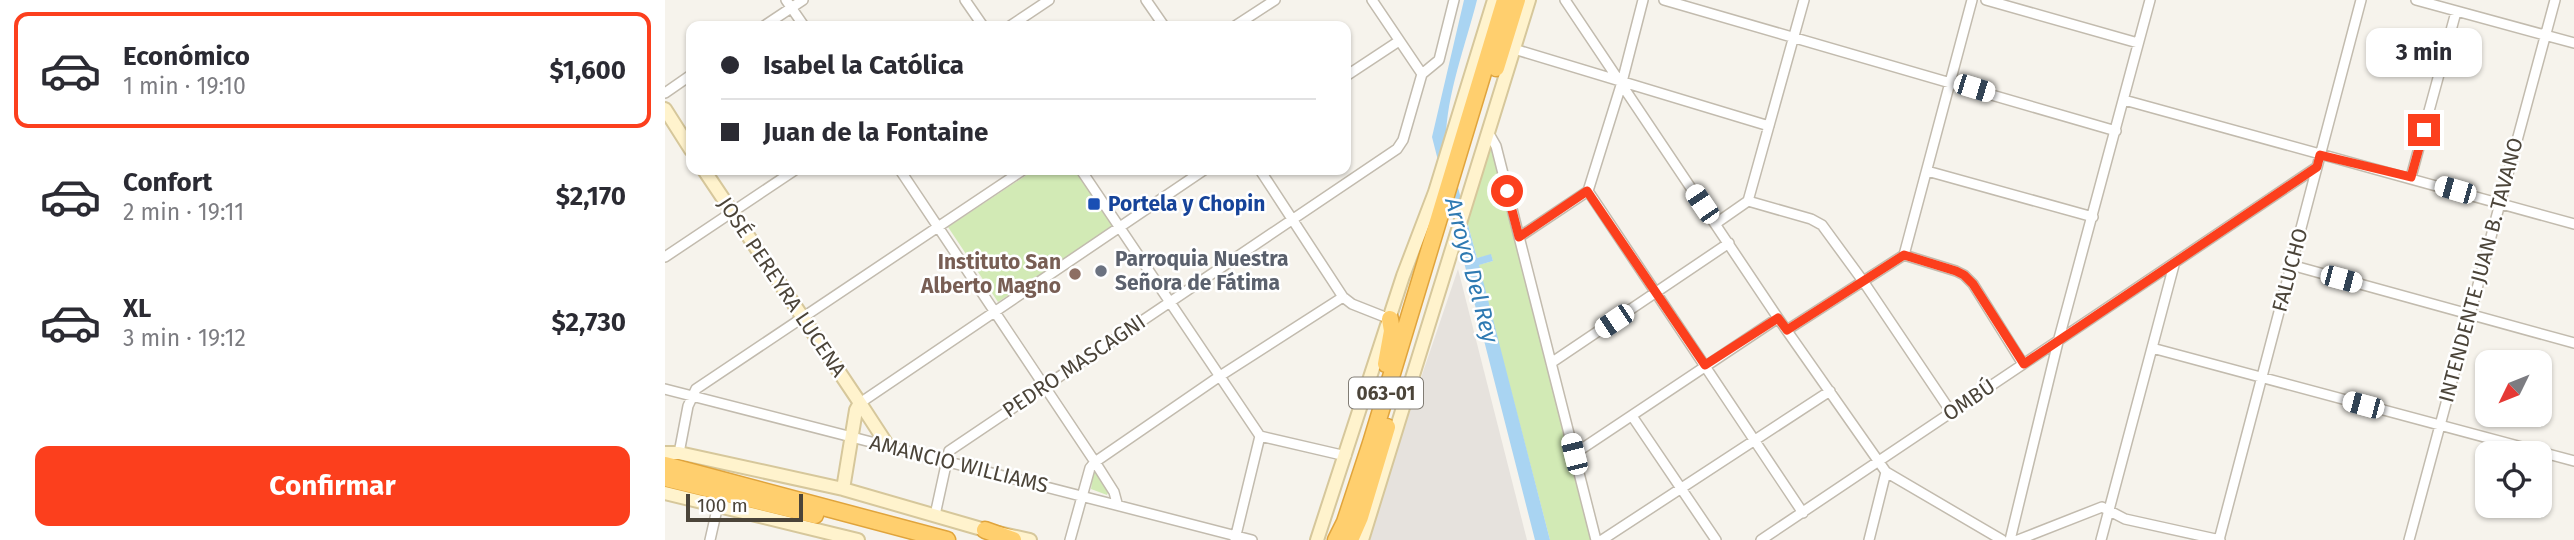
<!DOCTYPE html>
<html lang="es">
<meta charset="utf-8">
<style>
body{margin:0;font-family:"Fira Sans",sans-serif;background:#f2f2f3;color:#2b2b33;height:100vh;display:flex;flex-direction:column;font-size:26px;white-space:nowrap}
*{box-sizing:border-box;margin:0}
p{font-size:23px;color:#7c7c81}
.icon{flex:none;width:38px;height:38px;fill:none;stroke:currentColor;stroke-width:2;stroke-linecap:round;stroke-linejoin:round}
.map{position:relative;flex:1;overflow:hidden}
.drawer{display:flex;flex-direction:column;background:#fff;width:665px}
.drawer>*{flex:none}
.hud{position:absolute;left:21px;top:21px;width:665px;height:154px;border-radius:14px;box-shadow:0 2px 5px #0004;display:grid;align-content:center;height:154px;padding:0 35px;background:#fff}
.needle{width:46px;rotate:227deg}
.controls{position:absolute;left:1810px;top:350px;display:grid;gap:14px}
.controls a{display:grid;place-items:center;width:77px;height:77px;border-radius:14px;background:#fff;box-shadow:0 2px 5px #0004;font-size:35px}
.scale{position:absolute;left:21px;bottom:18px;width:117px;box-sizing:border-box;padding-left:7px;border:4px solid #4b4439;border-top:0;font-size:19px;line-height:24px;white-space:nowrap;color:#4b4439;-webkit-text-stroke:5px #fff;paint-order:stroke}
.end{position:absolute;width:32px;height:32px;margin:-16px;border:9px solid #fc3f1d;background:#fff;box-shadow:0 0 0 4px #fff}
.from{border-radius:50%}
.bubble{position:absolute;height:49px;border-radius:14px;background:#fff;box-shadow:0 2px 5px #0004;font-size:23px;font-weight:700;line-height:49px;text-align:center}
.car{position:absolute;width:21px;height:42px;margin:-21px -10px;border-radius:9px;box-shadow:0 0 5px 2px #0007;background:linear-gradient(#fff 24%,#345 0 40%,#fff 0 76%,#345 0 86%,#fff 0)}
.hud b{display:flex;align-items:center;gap:24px;height:66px;font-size:26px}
.hud b+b{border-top:2px solid #e1e1e2}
.hud i{width:18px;height:18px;background:#2b2b33}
ul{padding:12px 0 0;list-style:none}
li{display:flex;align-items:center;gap:21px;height:116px;margin:0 14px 10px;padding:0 21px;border:4px solid transparent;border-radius:14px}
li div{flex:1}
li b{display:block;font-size:26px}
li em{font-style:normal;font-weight:700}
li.selected{border-color:#fc3f1d}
li>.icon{width:63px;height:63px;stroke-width:1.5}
.cta{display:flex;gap:14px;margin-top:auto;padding:14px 35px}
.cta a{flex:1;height:80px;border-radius:14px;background:#fc3f1d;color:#fff;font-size:28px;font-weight:700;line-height:80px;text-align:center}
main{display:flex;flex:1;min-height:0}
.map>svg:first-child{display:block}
</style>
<main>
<section class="drawer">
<ul>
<li class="selected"><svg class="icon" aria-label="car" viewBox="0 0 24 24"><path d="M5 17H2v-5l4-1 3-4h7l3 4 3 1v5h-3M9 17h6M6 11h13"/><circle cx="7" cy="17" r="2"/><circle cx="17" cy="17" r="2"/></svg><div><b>Económico</b><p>1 min · 19:10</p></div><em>$1,600</em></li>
<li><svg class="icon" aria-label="car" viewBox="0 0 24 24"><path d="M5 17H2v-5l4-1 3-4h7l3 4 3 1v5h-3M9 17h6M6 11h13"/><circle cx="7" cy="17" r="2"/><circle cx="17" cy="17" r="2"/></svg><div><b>Confort</b><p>2 min · 19:11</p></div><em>$2,170</em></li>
<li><svg class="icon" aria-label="car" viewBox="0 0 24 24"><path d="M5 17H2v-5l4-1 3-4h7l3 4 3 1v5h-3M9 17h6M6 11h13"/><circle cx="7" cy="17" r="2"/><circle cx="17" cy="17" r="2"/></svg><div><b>XL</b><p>3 min · 19:12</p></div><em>$2,730</em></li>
</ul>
<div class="cta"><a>Confirmar</a></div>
</section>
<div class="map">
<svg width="1909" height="540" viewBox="0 0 1909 540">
<rect width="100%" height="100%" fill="#f6f3ec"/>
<path fill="#e6e2dd" d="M793 269 862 540H705L725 469Z"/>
<path fill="#d2eab5" d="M826 147 828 148 927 540H885L813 265 828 261 826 255 812 258 802 221Z
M369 170H411L448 227 333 302 283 227Z
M431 470 444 490 442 495 426 489 428 473Z"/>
<path fill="#a9d4f2" d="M799 0H812C801 44 780 98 781 143L812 258 826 254 828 261 814 265 885 540H870L767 137Z"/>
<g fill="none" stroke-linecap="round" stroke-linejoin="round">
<defs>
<path id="street" d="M121 0 139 26
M300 0 318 26
M481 0 499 26
M707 0 757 74
M900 0 1113 318 1221 472 1337 540
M999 0 1451 131
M1321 0 1473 43
M1751 0 1909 43
M99 26 138 0
M345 26 384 0
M570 26 610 0
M849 49 1104 126
M757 74 774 60 789 0
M681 76 734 41
M0 93 26 75
M1459 100 1909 224
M823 132 831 146 931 540
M235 170 430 462 449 492 452 503
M416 170 595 436 681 456
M595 170 678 297 687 304 725 319
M1262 171 1428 217
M1746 177 1791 12
M923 191 1138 513
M1083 201 1146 219 1157 225 1198 281 1286 412
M1050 224 1083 201 1139 0
M854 237 923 191 957 82 978 0
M1239 255 1291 271 1299 275 1308 284 1358 364
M0 257 130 170
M1626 265 1909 343
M1122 330 1239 255 1307 0
M1487 348 1909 461
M886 363 1064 243
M0 389 587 540
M195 403 539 170
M967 416 1051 540
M14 453 23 406 31 389 358 170
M909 454 1113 318
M270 515 284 451 732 149 738 140 757 74
M570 539 595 436
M45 540 53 505
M405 540 425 468 430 462 555 376 678 297
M937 540 1165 391
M1096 540 1652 167
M1204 540 1221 472
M1345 540 1393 342 1485 0
M1353 540 1437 507 1460 519 1555 540
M1436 540 1509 265
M1554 540 1696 0
M1744 540 1890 0"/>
<path id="secondary" d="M0 109 26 150
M39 170 195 403 191 410 178 489
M195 403 223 446
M0 453H14L178 489 320 530 365 540
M0 493 193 540
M652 540 738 276 770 192 829 0
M697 540 864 0"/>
<path id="highway" d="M831 68 852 0
M721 364 727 331 725 319
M0 465 282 540
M0 478 150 515
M320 530 348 540
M671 540 680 522 706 443 840 0
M685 540 695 517 722 427"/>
</defs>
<use href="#street" stroke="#c2bbae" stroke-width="12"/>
<use href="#secondary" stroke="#d6c79b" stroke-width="16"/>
<use href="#highway" stroke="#e0a43c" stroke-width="19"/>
<use href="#street" stroke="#fff" stroke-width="9"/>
<use href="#secondary" stroke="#fff3cd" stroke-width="12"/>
<use href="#highway" stroke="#ffcf6e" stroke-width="16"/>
</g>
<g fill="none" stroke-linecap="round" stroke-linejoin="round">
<path stroke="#fc3f1d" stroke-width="9" d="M842 191 854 237 922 191 1040 365 1113 318 1122 330 1239 255 1291 271 1299 275 1308 284 1359 364 1652 167 1655 155 1746 177 1759 130"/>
</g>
<rect fill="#1a4fb4" stroke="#fff" stroke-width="2.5" x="422" y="197" width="14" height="14" rx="3.5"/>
<circle fill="#6b7280" stroke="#fff" stroke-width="2.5" cx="436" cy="271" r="7"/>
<circle fill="#8d6e63" stroke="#fff" stroke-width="2.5" cx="410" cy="274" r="7"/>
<g text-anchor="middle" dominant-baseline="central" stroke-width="5" stroke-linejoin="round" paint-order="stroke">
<rect fill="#fff" stroke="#817c74" stroke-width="2" x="684" y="377.5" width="74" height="31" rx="5"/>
<g font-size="19" font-weight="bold" fill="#4b4439">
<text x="721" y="393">063-01</text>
</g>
<g font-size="21" font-weight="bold" fill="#164399" stroke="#fff" text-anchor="start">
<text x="443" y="204">Portela y Chopin</text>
</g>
<g font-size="21" font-weight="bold" fill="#5b616d" stroke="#fff" text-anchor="start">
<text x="450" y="259">Parroquia Nuestra<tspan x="450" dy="24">Señora de Fátima</tspan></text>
</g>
<g font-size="21" font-weight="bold" fill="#785e54" stroke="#fff" text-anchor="end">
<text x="396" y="262">Instituto San<tspan x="396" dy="24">Alberto Magno</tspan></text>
</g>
<g font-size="21" fill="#4b4439" stroke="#fff">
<text transform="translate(1625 270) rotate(-75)">FALUCHO</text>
<text transform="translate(1816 270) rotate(-75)">INTENDENTE JUAN B. TAVANO</text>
<text transform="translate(117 287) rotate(56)">JOSÉ PEREYRA LUCENA</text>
<text transform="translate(409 366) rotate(-34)">PEDRO MASCAGNI</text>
<text transform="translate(1304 400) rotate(-34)">OMBÚ</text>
<text transform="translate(294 464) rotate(14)">AMANCIO WILLIAMS</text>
</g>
<g font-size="23" font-style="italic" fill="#2e7ab2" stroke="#fff">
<text transform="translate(807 270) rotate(75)">Arroyo Del Rey</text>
</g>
</g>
</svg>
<div class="controls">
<a><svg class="needle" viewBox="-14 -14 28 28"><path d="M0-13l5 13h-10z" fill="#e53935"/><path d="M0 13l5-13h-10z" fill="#7c7c81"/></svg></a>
<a><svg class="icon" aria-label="locate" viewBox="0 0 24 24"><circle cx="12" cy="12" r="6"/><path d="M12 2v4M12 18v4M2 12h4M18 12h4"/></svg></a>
</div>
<div class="scale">100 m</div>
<i class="end from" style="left:842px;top:191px"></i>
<i class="end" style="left:1759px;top:130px"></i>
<div class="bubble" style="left:1701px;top:28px;width:116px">3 min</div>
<i class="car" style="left:1309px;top:88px;rotate:107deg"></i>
<i class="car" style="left:1790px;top:190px;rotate:286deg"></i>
<i class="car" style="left:1037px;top:204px;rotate:326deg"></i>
<i class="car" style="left:1676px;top:279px;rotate:105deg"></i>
<i class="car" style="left:949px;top:321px;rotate:236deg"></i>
<i class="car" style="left:1698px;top:405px;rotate:285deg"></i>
<i class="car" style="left:909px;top:454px;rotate:346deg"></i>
<div class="hud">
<b><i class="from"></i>Isabel la Católica</b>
<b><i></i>Juan de la Fontaine</b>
</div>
</div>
</main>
